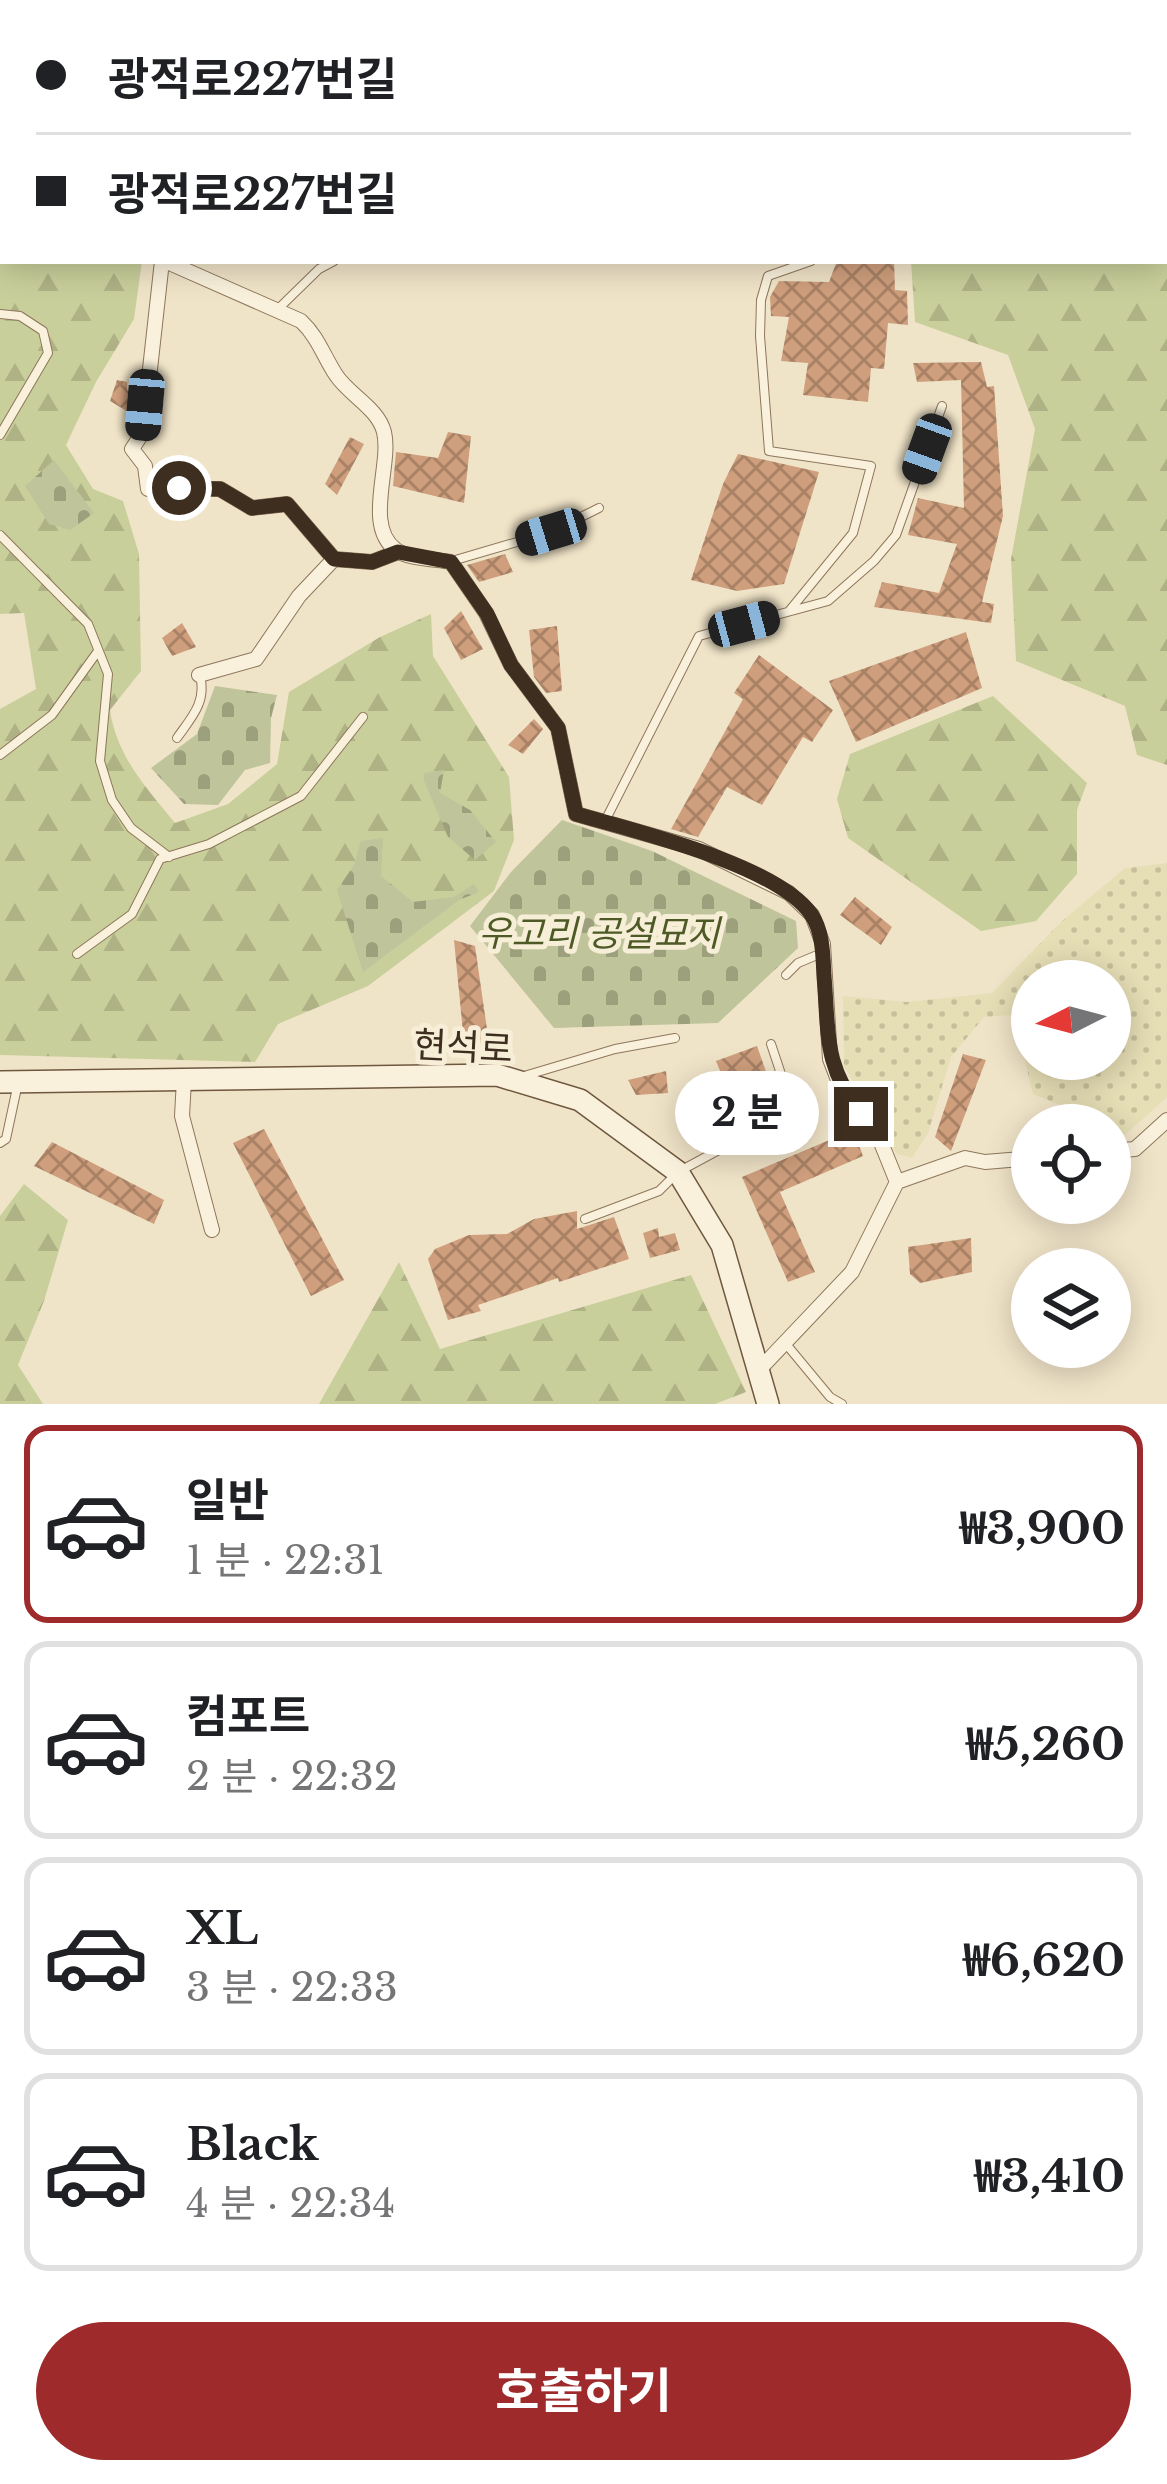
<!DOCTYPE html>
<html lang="ko">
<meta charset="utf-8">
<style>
body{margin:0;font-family:"Libre Baskerville","Noto Sans KR",serif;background:#f2f2f2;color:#202124;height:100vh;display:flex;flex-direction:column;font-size:45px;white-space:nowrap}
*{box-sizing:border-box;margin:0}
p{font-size:39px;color:#757577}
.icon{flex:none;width:66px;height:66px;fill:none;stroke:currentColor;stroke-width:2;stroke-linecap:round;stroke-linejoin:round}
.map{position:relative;height:1404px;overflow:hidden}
.drawer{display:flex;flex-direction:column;background:#fff;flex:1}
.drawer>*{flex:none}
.banner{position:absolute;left:0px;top:0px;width:1167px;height:264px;box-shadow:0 6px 30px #0003;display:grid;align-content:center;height:264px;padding:0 36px;background:#fff}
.needle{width:78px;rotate:264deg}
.controls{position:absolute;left:1011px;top:960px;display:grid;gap:24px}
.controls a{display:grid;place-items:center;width:120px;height:120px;border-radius:50%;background:#fff;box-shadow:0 6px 30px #0003;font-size:60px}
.end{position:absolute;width:54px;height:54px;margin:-27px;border:15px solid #3d2e20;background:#fff;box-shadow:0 0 0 6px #fff}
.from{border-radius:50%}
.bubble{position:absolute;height:84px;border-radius:42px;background:#fff;box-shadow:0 6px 30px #0003;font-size:39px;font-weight:700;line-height:84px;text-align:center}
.car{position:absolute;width:36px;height:72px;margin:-36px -18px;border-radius:15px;box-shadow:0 0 9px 3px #0007;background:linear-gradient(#222 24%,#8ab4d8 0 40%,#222 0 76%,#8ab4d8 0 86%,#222 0)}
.banner b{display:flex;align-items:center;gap:42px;height:114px;font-size:45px}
.banner b+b{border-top:3px solid #e0e0e0}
.banner i{width:30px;height:30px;background:#202124}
ul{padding:21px 0 0;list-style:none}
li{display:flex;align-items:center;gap:36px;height:198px;margin:0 24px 18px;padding:0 12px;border:6px solid #e0e0e0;border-radius:24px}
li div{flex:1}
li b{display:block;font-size:45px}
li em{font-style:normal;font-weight:700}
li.selected{border-color:#9e2a2b}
li>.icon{width:108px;height:108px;stroke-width:1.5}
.cta{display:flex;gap:24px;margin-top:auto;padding:24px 36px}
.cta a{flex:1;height:138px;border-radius:72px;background:#9e2a2b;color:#fff;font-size:48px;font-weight:700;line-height:138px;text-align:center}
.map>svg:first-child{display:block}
</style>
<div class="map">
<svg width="1167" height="1404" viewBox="0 0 1167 1404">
<defs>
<pattern id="farmland-dots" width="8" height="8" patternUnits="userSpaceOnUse" patternTransform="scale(3)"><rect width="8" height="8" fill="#e6deb5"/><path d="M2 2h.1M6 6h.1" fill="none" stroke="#c6bf9b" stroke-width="1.8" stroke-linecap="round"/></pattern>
<pattern id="forest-firs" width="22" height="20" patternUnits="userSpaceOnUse" patternTransform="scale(3)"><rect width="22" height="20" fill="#c9cf9b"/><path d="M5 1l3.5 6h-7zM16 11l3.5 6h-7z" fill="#aeb285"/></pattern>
<pattern id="cemetery-stones" width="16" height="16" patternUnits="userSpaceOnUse" patternTransform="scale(3)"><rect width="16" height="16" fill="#bfc49a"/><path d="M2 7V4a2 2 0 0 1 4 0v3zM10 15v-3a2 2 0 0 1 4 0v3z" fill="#9ca07d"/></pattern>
<pattern id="building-cross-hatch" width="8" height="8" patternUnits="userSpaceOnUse" patternTransform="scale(3)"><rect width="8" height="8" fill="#cf9f7d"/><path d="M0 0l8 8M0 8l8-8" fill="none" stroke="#a98266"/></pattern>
</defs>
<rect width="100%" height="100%" fill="#f0e4c8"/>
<path fill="url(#farmland-dots)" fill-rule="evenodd" d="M1167 863V1097L1125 1135 1110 1125 1033 1094 1014 1015 984 1017 951 1057 928 1133 912 1158 897 1154 844 1066 843 996 907 1002 992 993 1062 921 1125 868ZM1032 981H1110V1059H1032Z"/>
<path fill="url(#forest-firs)" d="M547 0H1109L549 3Z
M1145 0H1167V765L1137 755 1125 706 1016 661 1011 559 1035 429 1008 355 915 322 911 261H1164V3H1145Z
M0 224H3V261H142L134 319 96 382 66 445 93 489 123 501 139 554 141 671 110 710C117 757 146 787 175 823L228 804 277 764 289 692 380 637 431 614 433 656 509 777 514 840 494 891 368 986 278 1024 255 1062 0 1055V709L36 689 24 613 0 614Z
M993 696 1087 783 1077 810V874L1036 921 981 931 848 838 837 799 850 754Z
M24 1184 68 1220 44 1301 18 1365 43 1404H0V1216Z
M399 1262 440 1349 691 1275 746 1392 715 1404H319Z"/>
<path fill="url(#cemetery-stones)" d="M54 460 94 513 70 530 49 524 25 486Z
M215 686 277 695 271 718 270 763 245 770 218 805 184 804 151 768 197 734Z
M444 770 440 793 470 810 496 842 475 860 448 837 424 781V773Z
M562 820 652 851 796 921 798 948 718 1023 554 1028 470 926 511 872Z
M383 838 381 876 413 902 454 897 474 884 479 892 459 900 363 972 337 890 354 865 361 841Z"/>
<path fill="url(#building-cross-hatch)" d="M837 261H894L895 290 907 291 908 325 888 323 884 369 871 368 868 402 803 395 808 363 781 361 789 317 771 316 770 297 779 281 829 282Z
M981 362 987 387 994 386 1003 516 982 602 994 604 991 623 874 607 882 582 939 593 957 544 908 535 918 498 964 508 961 380 917 382 913 363Z
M117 380 127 382V390L136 396 130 413 110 401Z
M448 432 471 436 464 503 393 486 396 452 438 458Z
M350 437 364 444 337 495 325 484Z
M738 454 819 472 784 584 737 591 691 580 723 484Z
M505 554 513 572 479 582 467 565Z
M461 611 483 649 461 660 444 628Z
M182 623 196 647 172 656 162 638Z
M557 626 562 691 546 693 534 677 529 630Z
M966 632 982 688 856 742 829 681Z
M759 655 833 710 812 742 803 737 762 805 727 787 698 837 671 829 743 699 734 693Z
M534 719 543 729 523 754 508 745Z
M855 897 892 927 881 945 840 915Z
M454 940 475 946 489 1043H464Z
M757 1046 776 1100 739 1117 716 1061Z
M963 1054 986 1060 951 1151 935 1137Z
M666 1071 668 1093 636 1095 628 1080Z
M264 1129 344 1280 311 1296 233 1143Z
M853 1130 863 1156 780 1192 815 1272 788 1282 742 1177Z
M52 1142 164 1200 154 1224 34 1166Z
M577 1211V1229L614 1217 629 1259 559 1282 558 1278 478 1305 481 1311 448 1320 428 1259 435 1249 469 1235 507 1234 534 1219Z
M658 1228 659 1237 675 1233 680 1250 650 1258 643 1233Z
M971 1238 972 1272 920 1283 910 1274 908 1247Z"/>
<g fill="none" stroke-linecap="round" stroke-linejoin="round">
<defs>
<path id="lane" d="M168 0V3
M1135 3 1136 0
M277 310 319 269 334 261
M0 314 20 316 43 331 48 353 0 435
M0 535 88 624 108 674 100 761 112 800 131 828 169 857
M452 561 551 532 599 508
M790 610 853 533 871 466 769 451 760 336 761 300 768 276 811 261
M177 738C191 718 207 702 200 676
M0 755 52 715 98 651
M605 821 699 636 828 601 874 561 896 535 942 406
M77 954 132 914 160 859 209 844 301 796 363 717
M786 975 798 963 822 953
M524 1076 615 1049 675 1038
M0 1143 6 1139 18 1083
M585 1219 659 1191 678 1172 793 1110 771 1044
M786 1344 830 1397 842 1404"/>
<path id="street" d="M124 3V0
M0 113 3 116
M162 261 143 432 132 449 145 466 148 489H220L252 508 287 504 334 559 372 562 398 552
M165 261 301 321C318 337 323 355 336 375 349 395 378 408 384 432 392 465 363 526 396 550 408 559 436 559 451 562L486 613 511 665 558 728 576 814 699 849 789 893 812 915 823 944 830 1059 842 1090 880 1140 897 1182
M199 675 256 659 299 596 334 559
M184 1080 182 1116 212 1230
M1110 1151 1135 1149 1167 1120
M758 1371 852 1272 897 1182 965 1158 985 1162 1032 1158"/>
<path id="secondary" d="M0 1082 497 1075 580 1100 678 1172 722 1245 768 1404"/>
</defs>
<use href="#lane" stroke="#8d765c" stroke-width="10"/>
<use href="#street" stroke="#8d765c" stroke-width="16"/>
<use href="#secondary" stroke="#6f573f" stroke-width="24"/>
<use href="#lane" stroke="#faf1dc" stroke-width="8"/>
<use href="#street" stroke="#faf1dc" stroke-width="14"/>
<use href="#secondary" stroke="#faf1dc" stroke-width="21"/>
</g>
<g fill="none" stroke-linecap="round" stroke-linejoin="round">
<path stroke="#3d2e20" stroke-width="15" d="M179 488 220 489 252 508 287 504 334 559 372 562 398 552 451 562 487 614 511 665 558 728 576 814C634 831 775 864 811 914 823 931 823 956 824 976 829 1035 823 1064 861 1114"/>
</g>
<g text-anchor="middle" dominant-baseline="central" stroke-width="10" stroke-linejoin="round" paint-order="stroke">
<g font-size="36" font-style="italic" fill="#4d5a26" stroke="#f7eed8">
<text x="599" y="933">우고리 공설묘지</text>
</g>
<g font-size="36" fill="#3d2e20" stroke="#f7eed8">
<text transform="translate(463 1047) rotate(3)">현석로</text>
</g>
</g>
</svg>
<div class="controls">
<a><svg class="needle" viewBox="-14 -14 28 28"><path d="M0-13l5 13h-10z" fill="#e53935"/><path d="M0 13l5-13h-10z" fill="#757577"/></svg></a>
<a><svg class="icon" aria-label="locate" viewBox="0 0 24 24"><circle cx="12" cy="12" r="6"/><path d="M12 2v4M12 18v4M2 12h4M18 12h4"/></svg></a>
<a><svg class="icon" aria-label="layers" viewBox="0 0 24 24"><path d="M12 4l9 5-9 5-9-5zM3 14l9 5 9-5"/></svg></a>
</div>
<i class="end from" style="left:179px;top:488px"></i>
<i class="end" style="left:861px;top:1114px"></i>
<div class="bubble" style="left:675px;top:1071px;width:144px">2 분</div>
<i class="car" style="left:145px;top:405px;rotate:185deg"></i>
<i class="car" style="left:927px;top:449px;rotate:200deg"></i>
<i class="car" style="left:551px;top:532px;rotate:253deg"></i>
<i class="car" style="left:744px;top:624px;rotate:75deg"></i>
<div class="banner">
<b><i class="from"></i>광적로227번길</b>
<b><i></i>광적로227번길</b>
</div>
</div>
<section class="drawer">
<ul>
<li class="selected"><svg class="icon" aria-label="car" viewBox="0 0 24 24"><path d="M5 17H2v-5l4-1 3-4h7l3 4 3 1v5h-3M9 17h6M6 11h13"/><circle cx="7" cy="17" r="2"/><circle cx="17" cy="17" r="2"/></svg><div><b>일반</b><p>1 분 · 22:31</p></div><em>₩3,900</em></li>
<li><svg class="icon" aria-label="car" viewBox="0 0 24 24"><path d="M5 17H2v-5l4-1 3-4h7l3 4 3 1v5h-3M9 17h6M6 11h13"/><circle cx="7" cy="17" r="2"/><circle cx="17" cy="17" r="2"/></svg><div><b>컴포트</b><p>2 분 · 22:32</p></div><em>₩5,260</em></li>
<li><svg class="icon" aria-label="car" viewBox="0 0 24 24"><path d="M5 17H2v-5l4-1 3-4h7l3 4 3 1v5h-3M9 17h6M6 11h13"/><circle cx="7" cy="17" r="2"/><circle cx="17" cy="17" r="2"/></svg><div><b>XL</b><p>3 분 · 22:33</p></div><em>₩6,620</em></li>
<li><svg class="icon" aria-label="car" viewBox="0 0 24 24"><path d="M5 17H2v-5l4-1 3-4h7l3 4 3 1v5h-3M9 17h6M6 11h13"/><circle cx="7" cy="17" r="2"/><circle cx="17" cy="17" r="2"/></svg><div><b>Black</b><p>4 분 · 22:34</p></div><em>₩3,410</em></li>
</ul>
<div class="cta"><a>호출하기</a></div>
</section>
